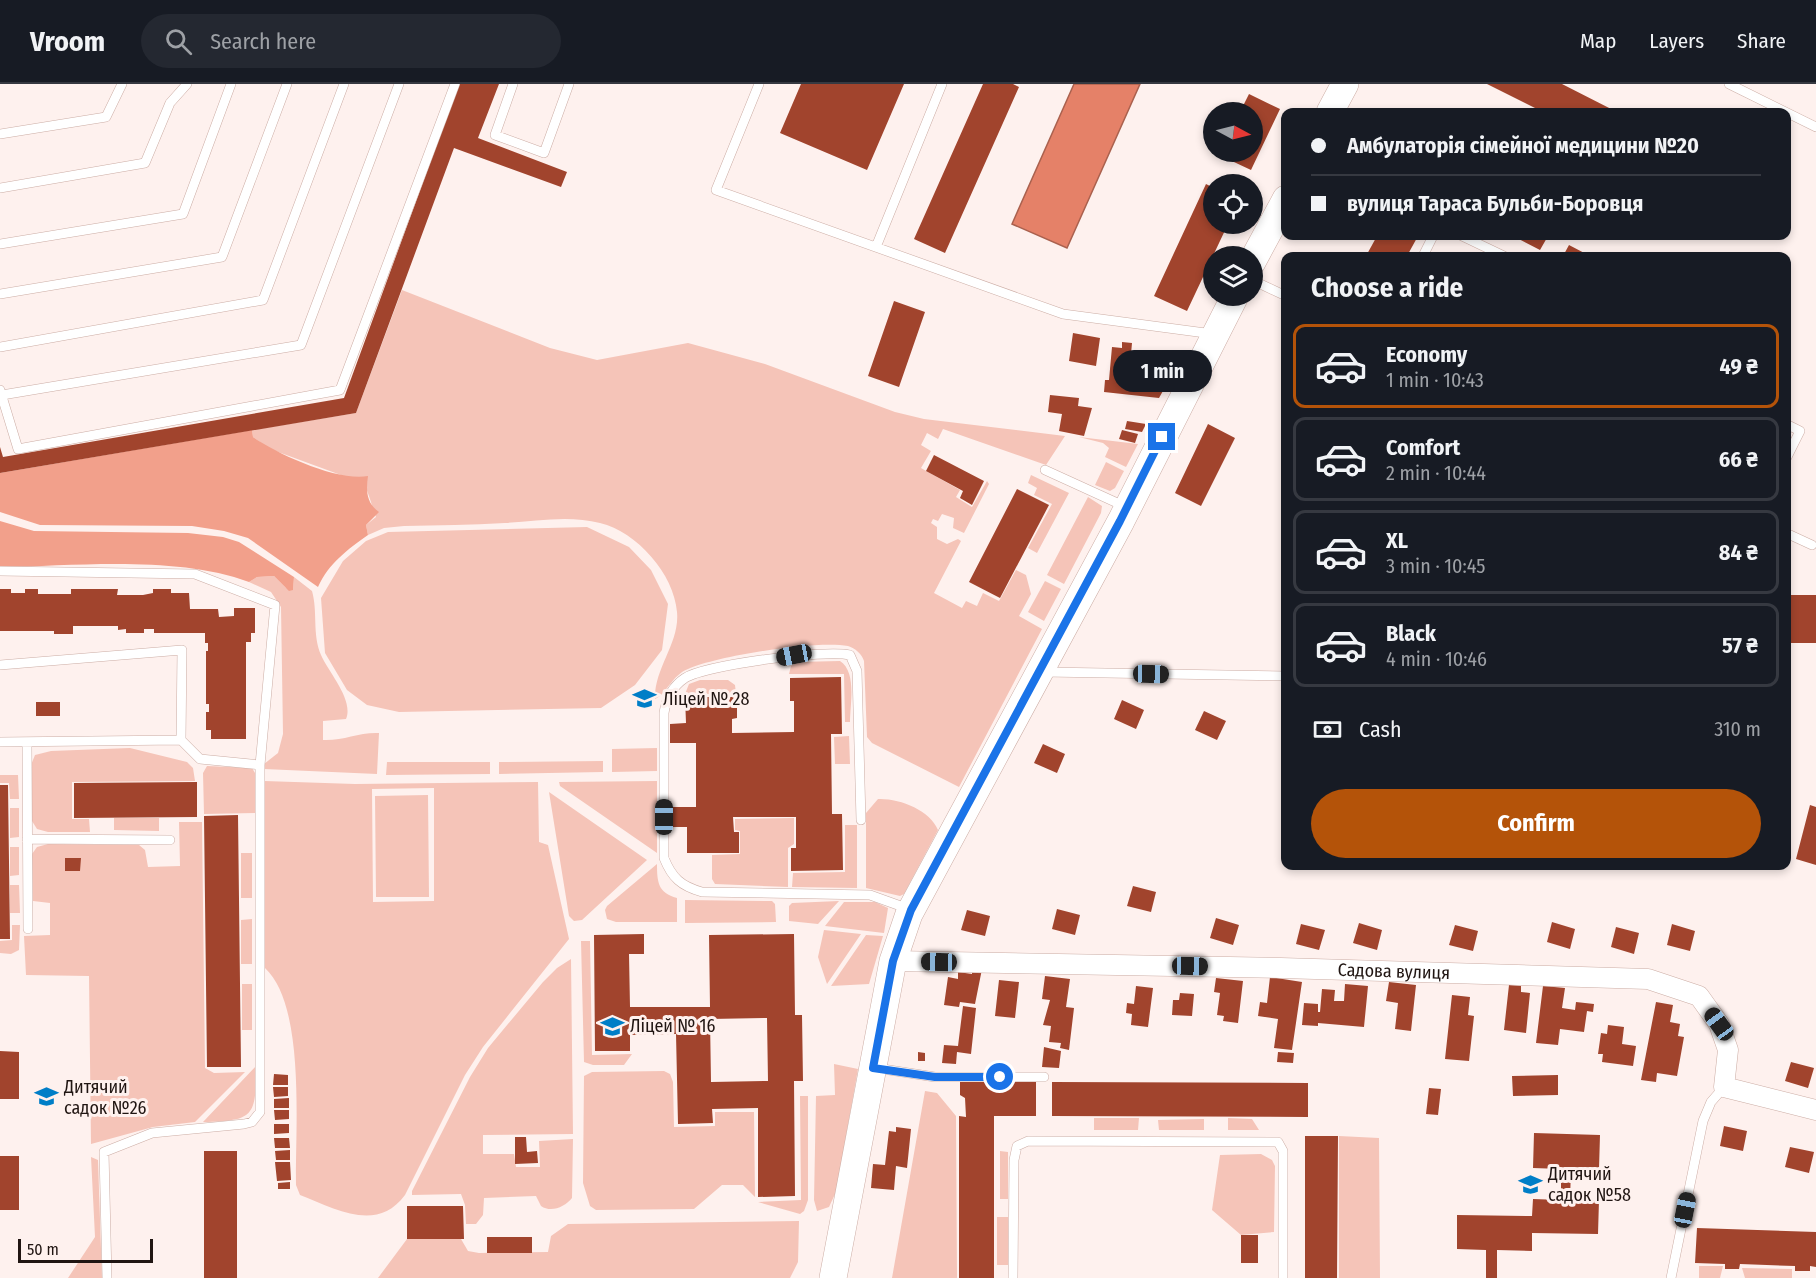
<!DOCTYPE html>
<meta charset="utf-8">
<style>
body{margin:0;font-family:"Fira Sans Condensed",sans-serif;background:#242831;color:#f1f3f6;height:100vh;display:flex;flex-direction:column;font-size:22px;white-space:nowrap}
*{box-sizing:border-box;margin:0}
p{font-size:20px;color:#9ea1a6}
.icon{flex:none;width:33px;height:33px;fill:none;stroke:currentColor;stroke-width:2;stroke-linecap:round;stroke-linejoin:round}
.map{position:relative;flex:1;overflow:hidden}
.side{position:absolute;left:1281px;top:168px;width:510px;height:618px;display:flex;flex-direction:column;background:#171b24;border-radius:12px;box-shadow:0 3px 9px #0003}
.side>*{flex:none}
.banner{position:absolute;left:1281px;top:24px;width:510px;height:132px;border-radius:12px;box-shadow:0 3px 9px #0003;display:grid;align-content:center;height:132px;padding:0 30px;background:#171b24}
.needle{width:39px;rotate:97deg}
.fabs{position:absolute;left:1203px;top:18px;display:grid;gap:12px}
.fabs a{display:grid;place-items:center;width:60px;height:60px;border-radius:50%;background:#171b24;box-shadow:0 3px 9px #0003;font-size:30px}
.scale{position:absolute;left:18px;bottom:15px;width:135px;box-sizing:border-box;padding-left:6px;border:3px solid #201512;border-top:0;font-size:16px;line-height:21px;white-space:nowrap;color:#201512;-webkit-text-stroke:4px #fef1ee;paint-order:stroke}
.end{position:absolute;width:27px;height:27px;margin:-14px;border:8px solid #1a73e8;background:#fff;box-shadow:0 0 0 3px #fff}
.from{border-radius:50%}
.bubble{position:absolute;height:42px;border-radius:21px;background:#171b24;box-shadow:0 3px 9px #0003;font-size:20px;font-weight:700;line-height:42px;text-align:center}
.car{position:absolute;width:18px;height:36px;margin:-18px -9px;border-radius:8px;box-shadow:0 0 4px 2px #0007;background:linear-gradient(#222 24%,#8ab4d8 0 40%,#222 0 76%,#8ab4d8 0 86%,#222 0)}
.banner b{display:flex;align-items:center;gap:21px;height:57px;font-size:22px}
.banner b+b{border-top:2px solid #363941}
.banner i{width:15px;height:15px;background:#f1f3f6}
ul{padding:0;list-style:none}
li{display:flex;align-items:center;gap:18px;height:84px;margin:0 12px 9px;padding:0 18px;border:3px solid #363941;border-radius:12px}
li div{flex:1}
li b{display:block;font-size:22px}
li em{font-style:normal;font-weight:700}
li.active{border-color:#b45309}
li>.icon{width:54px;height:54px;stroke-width:1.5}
h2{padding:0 30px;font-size:27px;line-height:72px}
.pay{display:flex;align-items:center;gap:15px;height:66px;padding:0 30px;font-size:22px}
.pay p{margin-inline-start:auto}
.button{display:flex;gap:12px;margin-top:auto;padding:12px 30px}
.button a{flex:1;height:69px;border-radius:36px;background:#b45309;color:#fff;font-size:24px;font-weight:700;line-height:69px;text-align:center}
header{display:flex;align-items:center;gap:36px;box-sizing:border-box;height:84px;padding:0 30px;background:#171b24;border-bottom:2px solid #363941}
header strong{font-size:28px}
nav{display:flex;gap:33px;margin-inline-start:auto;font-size:21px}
.search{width:420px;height:54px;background:#242831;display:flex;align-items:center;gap:15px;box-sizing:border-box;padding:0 21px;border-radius:33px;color:#9ea1a6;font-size:22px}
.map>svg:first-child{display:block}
</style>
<header>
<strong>Vroom</strong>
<div class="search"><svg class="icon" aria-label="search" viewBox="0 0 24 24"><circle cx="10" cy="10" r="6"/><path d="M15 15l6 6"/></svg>Search here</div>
<nav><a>Map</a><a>Layers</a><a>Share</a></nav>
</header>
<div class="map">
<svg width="1816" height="1194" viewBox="0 0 1816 1194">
<rect width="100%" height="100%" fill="#fef1ee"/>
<path fill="#f5c4b8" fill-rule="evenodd" d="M402 206 550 264 597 276 688 259 765 280 895 328 924 335 1065 352 1046 381 943 345 938 355 927 349 921 361 931 367 921 384 960 406 956 413 972 423 987 397 989 400 964 449 953 444 954 434 942 430 938 437 933 435 931 439 937 443V455L947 460 958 455 961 457 934 509 962 524 966 517 977 522 983 509 999 517 1016 486 1026 491 1031 510 1019 532 1042 545 959 703 872 659 867 653 864 577C862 570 855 564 848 562 816 556 718 572 688 585 672 591 666 611 655 615 654 584 680 559 677 528 674 490 637 448 600 439 570 431 536 437 505 439 471 441 438 441 404 442L384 444 368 451 366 441 376 433C371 420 368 404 360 394H349L270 365 253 353 252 346 356 329Z
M1079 353 1138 360 1126 383 1105 373 1109 364 1103 359Z
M1106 378 1124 387 1115 404 1110 407 1095 401Z
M1031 391 1069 409 1037 469 1028 464 1052 420 1034 411 1037 404 1028 399Z
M1088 413 1102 422 1101 429 1064 500 1047 491Z
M587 443 629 463 651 486 668 520 662 566 635 601 601 624 399 628 367 621 347 606 325 569 321 514 343 477 366 457 388 448Z
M274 492 286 504 293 506 294 493 312 507C318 528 312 550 321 571 329 589 354 616 346 635L323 637V656C343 657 359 648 379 649L377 690 264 685V680L278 669 283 650 281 523 271 508 249 498 257 493Z
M1045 497 1061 505 1044 537 1028 528Z
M840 577C857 588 850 620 850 638H845L844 590H789L791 582 797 578Z
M700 596H728L735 601 736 610H685L689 600Z
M849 652 850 680H835L834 653Z
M130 664 187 678 193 684 195 697 72 698V735H89L90 748H48L37 745 32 737 31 681 35 671 51 667Z
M657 664V687L612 688V665Z
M603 677V688L499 690V678Z
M387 678H490V690L386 691Z
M207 682 252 684 255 689V729L204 730 203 689Z
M0 691H18L19 715H10L9 699H0Z
M264 697 355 700 538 698 539 758 548 761 569 855 483 963 465 991 405 1111C377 1149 336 1125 300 1111L296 1101C295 1045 306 922 265 884ZM434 704V817L373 818 372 705Z
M657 697V769L560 702 559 698Z
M549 708 647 776 582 836 574 837 569 832Z
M428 711 429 813H376L375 712Z
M878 715C899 714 930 726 938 746L904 810 900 812 866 804V729Z
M10 724H19V753L10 754Z
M114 734H159V747L114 746Z
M794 734V760L788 764V803L715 800 712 795V771L740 770V747L735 746V735Z
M179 738H202L205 984 214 989 245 988 195 1038 153 1043 91 1060 89 892 26 891 24 852 50 851V819L33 817 32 770 37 763 48 760 139 761 145 766 148 783 180 782Z
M845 741H857V804L792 803 793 789 845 788Z
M10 763H19V791L10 792Z
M241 769H252V814H241Z
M657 780C657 798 658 809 677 814V838H616L607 835 605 826 607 822Z
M10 801H19L20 829H10Z
M685 816 772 817 775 820 776 838 685 839Z
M839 817 818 840 789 837V822L792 819Z
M844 818H875L888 824 884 849 825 842Z
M252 835V880H241V836Z
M12 841H20L19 866 11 870 0 869V857L12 856Z
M824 846 861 850 827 900 818 873Z
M866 851 883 852 869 900 831 902Z
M581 857H590L592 971 632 970 624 981H593L584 978Z
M571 875 573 1050 483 1051V1070H514L516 1083H540L539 1057 573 1055 572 1114C565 1123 551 1129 541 1122L536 1112 484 1114 483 1131 476 1140H466L465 1121 461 1110 412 1111V1107L470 993 488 964 543 898 557 884Z
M242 900H252V946H242Z
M834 980 858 985 836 1108 829 1123 817 1127 814 1116 816 1012 835 1011Z
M256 982C256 1032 255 1037 203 1038Z
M664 987 670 990 673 998 674 1043 715 1042V1028H754L755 1113 743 1101H722L694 1125 596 1126 590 1122 583 1099 584 992 592 988Z
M925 1007 937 1009 956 1032 957 1194H892Z
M800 1012H808V1116L804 1127 800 1130 758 1118 801 1116Z
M1094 1034H1139L1138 1046H1094Z
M1228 1034 1252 1035 1259 1046H1228Z
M1204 1035V1046H1159L1158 1036Z
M1339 1052 1379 1054 1380 1194H1339Z
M1000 1067 1008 1068V1115H1000Z
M1261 1070 1272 1076 1275 1082 1274 1148 1241 1151 1212 1126 1220 1071Z
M91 1073 98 1076 102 1194H68L95 1153Z
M997 1133H1008V1181H997Z
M799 1137 798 1178 790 1194H378L407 1155H461L468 1167 479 1169 548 1168 551 1152 568 1140Z
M1699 1182H1723L1720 1194H1699Z
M1742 1184 1792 1185V1194H1745Z"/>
<path fill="#f2a08b" d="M252 346 253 353C277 370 339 398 368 392 366 406 366 419 379 428L366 441 368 451C347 466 329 479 318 503L248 454 224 447 192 442 40 441 0 428V389Z
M0 437 34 447 188 449 223 453 239 458 294 493 293 506 289 507 274 492 257 493 249 498C177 471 77 482 0 483Z"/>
<path fill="#e58168" stroke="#aa614e" stroke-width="1.5" d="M1074 0H1140L1067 164 1012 140Z"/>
<path fill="#a1442d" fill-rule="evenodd" d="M459 0H499L478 54 567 88 561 103 454 64 356 329 0 389V363L3 373 344 314Z
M801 0H904L867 86 780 49Z
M983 0H1013L1019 3 945 169 914 155Z
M1487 0H1562L1617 28H1543Z
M1249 10 1280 25 1251 86 1219 71 1221 68H1252V28H1240Z
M1206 100 1214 104V140H1228L1187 227 1154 212Z
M1377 152H1418L1407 172H1366Z
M1513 152H1548L1540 166Z
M1569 161 1590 172H1563Z
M894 217 925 228 899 303 868 292Z
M1073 249 1100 254 1096 282 1069 277Z
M1122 258 1132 259 1130 281 1141 283 1142 275 1159 277 1158 287 1173 289 1159 314 1104 308 1105 296H1109L1112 263 1122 264Z
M1050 311 1079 314 1078 322 1092 324 1084 352 1059 347 1062 330 1048 328Z
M1127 337 1146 340 1142 348 1125 345Z
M1208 340 1235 354 1201 422 1175 409Z
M1122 346 1138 350 1135 359 1119 355Z
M934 371 984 397 972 421 960 414 963 407 926 387Z
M1017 405 1049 421 1000 514 969 498Z
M0 505H11V509H25V505H38V510H71V505H118L117 511H143L153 509V505H171V509H189L190 525H218L219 533 234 532V524H255V549H251V558H246V655H211V646H206V628H209V620H206V567H208V559H205V549H154V545H144V549H126V545L118 546V542H73V550H54V547H0Z
M1786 511H1816V559H1786Z
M841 593 842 650H831L832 730H842L843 786 791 787V764H796V733H733L734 748H739V769H687V743H671V723H696V659H670V640L686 639 685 613H737V634L732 635V649L794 648V617H790V594Z
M1122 616 1144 626 1136 645 1114 635Z
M36 618H60V632H36Z
M1204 627 1226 637 1217 656 1195 646Z
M1043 660 1065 670 1057 689 1034 679Z
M197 698V733L74 734V699Z
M0 701H8L10 855H0Z
M1810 721 1816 723V781L1796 775Z
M238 731 241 983H207L204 732Z
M65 774H81L80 787H65Z
M1133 802 1156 808 1151 828 1127 822Z
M1057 825 1080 831 1075 851 1052 845Z
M967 826 990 832 985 852 961 846Z
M1216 834 1239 841 1233 861 1210 854Z
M1552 838 1575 845 1570 865 1547 858Z
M1359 839 1382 846 1377 866 1353 859Z
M1301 840 1325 846 1319 866 1296 860Z
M1672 840 1695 847 1690 867 1667 861Z
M1455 841 1478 847 1473 867 1449 861Z
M1616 843 1639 849 1634 870 1611 863Z
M644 850V870H629L630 923H710L709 851 794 850 795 931H802L803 997H794L795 1112 758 1113V1024L712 1025 713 1039 678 1040 676 950 630 951V967H595L594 851ZM767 934 768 997 711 998 710 935Z
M972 884 982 885 975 920 960 918 959 923 944 921 948 893 958 895V888L972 890Z
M1045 892 1070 895 1066 923 1074 924 1069 966 1060 964 1061 959 1049 958 1051 942 1043 941 1050 916 1042 915Z
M1270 893 1302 898 1292 966 1274 964 1278 935 1258 932 1260 918 1267 919Z
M1216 894 1243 897 1238 939 1223 937 1224 932 1217 931 1220 909 1214 908Z
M999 896 1019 898 1015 934 995 932Z
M1389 898 1416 901 1411 947 1395 945 1398 919 1386 917Z
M1345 900 1368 902 1364 943 1318 939V942L1302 941 1304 919 1318 920V928H1320L1322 905 1335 906 1334 917H1344Z
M1509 901 1521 902V908L1530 909 1526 949 1504 946Z
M1136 902 1153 904 1148 943 1131 941 1132 930 1126 929 1127 919 1134 920Z
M1543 902 1565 904 1562 924 1575 926 1576 918 1594 920 1593 928 1587 927 1584 948 1560 945 1558 961 1536 959Z
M1180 909 1194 910 1192 932 1172 931 1173 916H1179Z
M1452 911 1470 913 1468 931 1474 932 1469 977 1445 975Z
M1656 918 1673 921 1670 938 1680 940 1678 952 1684 953 1677 992 1657 989 1656 998 1641 996Z
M963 922 976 924 971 970 957 968 956 980 942 979 944 961 958 962Z
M1608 941 1624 943 1622 960 1636 962 1633 982 1602 978 1603 970H1598L1601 949 1607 950Z
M1044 963 1061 967 1059 984 1042 983Z
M0 967 19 968V1015H0Z
M918 968 925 969V977H918Z
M1278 968 1294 969 1293 979 1277 978Z
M1791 978 1814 984 1808 1004 1785 997Z
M274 990 288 991V1001H273Z
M1558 991V1011L1513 1012 1512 992Z
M1036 997V1032H994V1194H959V1032L966 1033 965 1014 960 1011V998Z
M1052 998 1308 999V1033L1052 1032Z
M273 1003H288V1012L274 1013Z
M1429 1004 1441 1005 1438 1031 1426 1030Z
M289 1014V1024H274V1015Z
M274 1026H289V1035L275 1036Z
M274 1040H289V1049L274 1050Z
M1724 1042 1747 1047 1743 1067 1720 1062Z
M896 1043 911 1045 907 1084 896 1082 894 1106 871 1104 873 1080 885 1081 889 1047 896 1048Z
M1534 1049 1600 1051 1599 1085H1571L1570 1116H1599L1598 1150 1532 1149V1167L1497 1166V1194H1486V1166L1457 1165V1131L1532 1132 1533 1115 1561 1116V1085L1533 1084Z
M1305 1052H1338L1337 1194H1305Z
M515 1053H526L527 1068 537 1067 538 1079 515 1080Z
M274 1054H289L290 1064H275Z
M1790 1063 1814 1068 1809 1089 1785 1083Z
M290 1066V1076H276L275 1067Z
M204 1067H237V1194H204Z
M0 1072H19V1126H0Z
M275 1078H290L291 1096 277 1097Z
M290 1098V1105H278V1099Z
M407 1122H463L464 1155H407Z
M1697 1144 1816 1148V1183L1810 1182V1187H1795V1182L1740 1180 1739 1185H1725V1180L1695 1179Z
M1241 1151H1258V1179H1241Z
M487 1153H532V1169H487Z"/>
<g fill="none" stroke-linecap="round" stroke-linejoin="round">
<defs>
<path id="lane" d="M513 0 495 51 544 69 569 0
M759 0 716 106 1063 230 1213 250
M1729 0 1816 43
M0 50 106 33 122 0
M0 104 145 79 170 19 187 0
M1462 152 1504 172
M0 160 183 130 231 0
M876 163 942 0
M1423 172 1433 152
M1252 196 1286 212
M0 210 222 173 287 0
M0 263 263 216 344 0
M0 306 18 365 340 306 455 0
M2 311 301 261 399 0
M1786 340 1800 347 1786 375
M1045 386 1124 422
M1786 449 1812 461
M0 487 195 490 275 521 260 681
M0 581 182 566 181 656 200 675 260 681V1028L252 1038 244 1040 152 1049 104 1068 107 1194
M1045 588 1286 592
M0 658 181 656
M27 660 28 845
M861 736 857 587 850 571C825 565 706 581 685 594 673 602 666 615 664 629V774C672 794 681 802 702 808L870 811 909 825
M27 755 170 756
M876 984 935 993H1044
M1013 1194 1014 1076 1017 1062 1028 1057 1278 1058 1283 1067V1194
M1671 1194 1703 1037 1711 1018 1724 1003"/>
<g id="street">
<path id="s1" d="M893 877 1281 884 1648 895 1699 912 1719 940 1728 966 1724 1003 1816 1026"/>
</g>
<path id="secondary" d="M1330 28 1345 0
M1252 178 1286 115
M833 1194 893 877 909 830 1121 437 1235 212"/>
</defs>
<use href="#lane" stroke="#ccada5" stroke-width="10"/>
<use href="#street" stroke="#ccada5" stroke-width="21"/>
<use href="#secondary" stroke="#ccada5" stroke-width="28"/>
<use href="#lane" stroke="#fff" stroke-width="9"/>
<use href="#street" stroke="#fff" stroke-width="20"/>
<use href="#secondary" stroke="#fff" stroke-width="27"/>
</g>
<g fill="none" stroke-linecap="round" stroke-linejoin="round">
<path stroke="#1a73e8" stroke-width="8" d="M1000 993H935L873 984 893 877 911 826 1120 437 1162 353"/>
</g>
<defs>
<symbol id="school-bare" viewBox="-9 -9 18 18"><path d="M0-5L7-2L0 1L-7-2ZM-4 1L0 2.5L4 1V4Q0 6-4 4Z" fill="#007ec7" stroke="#fef1ee" stroke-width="2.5" paint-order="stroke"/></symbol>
</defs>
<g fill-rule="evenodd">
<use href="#school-bare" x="628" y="598" width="33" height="33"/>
<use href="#school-bare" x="596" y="926" width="33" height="33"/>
<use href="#school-bare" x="30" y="996" width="33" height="33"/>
<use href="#school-bare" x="1514" y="1084" width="33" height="33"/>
</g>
<g text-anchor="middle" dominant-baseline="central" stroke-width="6" stroke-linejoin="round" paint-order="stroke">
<g font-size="18" fill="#201512" stroke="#fef1ee" text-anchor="start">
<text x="663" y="615">Ліцей № 28</text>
<text x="630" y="942">Ліцей № 16</text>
<text x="64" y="1003">Дитячий<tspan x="64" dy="21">садок №26</tspan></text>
<text x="1548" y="1090">Дитячий<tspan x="1548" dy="21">садок №58</tspan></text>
</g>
<g font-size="18" fill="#201512" stroke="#fef1ee">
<text stroke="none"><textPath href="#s1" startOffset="501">Садова вулиця</textPath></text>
</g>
</g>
</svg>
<div class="fabs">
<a><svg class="needle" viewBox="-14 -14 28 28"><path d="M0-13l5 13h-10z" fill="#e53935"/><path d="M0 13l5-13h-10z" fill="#9ea1a6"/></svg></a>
<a><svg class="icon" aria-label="locate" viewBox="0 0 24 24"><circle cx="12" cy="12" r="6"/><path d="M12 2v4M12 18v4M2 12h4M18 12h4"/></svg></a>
<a><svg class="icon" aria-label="layers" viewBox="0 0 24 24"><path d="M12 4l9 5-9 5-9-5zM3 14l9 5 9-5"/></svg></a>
</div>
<div class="scale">50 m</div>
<i class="end from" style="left:1000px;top:993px"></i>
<i class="end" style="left:1162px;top:353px"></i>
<div class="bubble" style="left:1113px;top:266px;width:99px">1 min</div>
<i class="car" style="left:794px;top:571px;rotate:259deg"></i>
<i class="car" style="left:1151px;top:590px;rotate:91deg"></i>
<i class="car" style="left:664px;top:733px;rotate:0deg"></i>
<i class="car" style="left:939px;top:878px;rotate:271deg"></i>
<i class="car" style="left:1190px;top:882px;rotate:91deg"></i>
<i class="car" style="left:1719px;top:940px;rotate:324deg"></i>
<i class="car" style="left:1685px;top:1126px;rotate:11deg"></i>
<div class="banner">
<b><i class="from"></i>Амбулаторія сімейної медицини №20</b>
<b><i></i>вулиця Тараса Бульби-Боровця</b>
</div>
<section class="side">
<h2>Choose a ride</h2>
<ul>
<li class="active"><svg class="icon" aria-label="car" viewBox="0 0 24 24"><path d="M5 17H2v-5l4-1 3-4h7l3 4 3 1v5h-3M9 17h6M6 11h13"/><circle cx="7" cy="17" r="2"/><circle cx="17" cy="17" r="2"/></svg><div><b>Economy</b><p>1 min · 10:43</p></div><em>49 ₴</em></li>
<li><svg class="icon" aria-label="car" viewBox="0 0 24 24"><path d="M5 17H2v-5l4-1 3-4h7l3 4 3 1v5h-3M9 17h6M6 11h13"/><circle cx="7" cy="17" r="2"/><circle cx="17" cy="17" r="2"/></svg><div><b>Comfort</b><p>2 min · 10:44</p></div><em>66 ₴</em></li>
<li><svg class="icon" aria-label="car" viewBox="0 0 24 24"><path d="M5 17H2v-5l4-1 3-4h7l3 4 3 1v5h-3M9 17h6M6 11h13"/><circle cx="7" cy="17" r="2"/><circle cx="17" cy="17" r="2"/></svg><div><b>XL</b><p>3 min · 10:45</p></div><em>84 ₴</em></li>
<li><svg class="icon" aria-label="car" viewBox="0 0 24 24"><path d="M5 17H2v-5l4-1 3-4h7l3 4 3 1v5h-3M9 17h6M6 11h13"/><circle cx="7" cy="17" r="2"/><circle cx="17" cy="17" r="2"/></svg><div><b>Black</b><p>4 min · 10:46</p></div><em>57 ₴</em></li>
</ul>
<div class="pay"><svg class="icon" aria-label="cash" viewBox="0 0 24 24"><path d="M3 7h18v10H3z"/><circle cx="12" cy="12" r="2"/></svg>Cash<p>310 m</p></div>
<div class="button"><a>Confirm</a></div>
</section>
</div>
